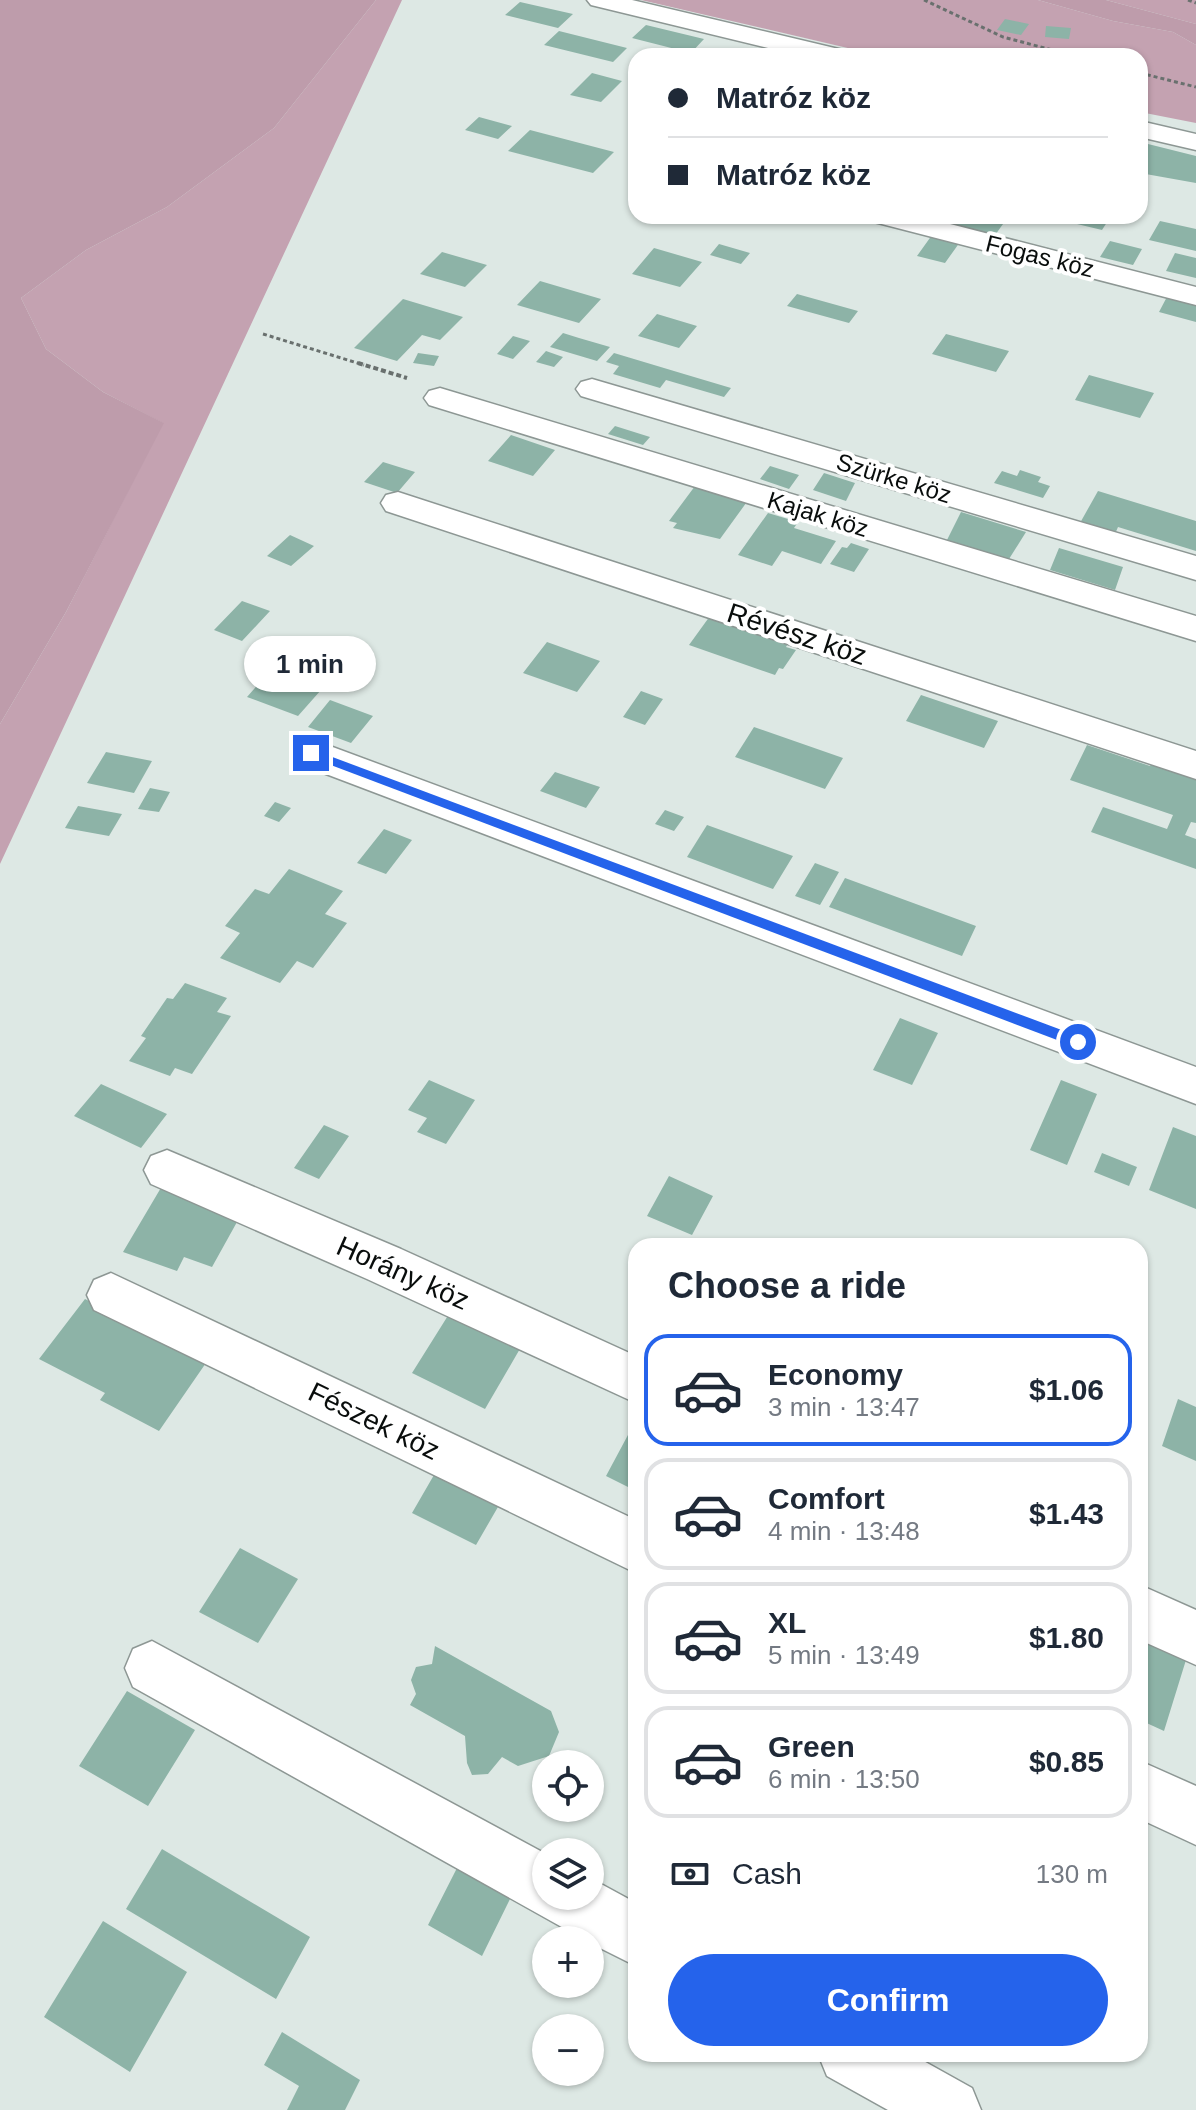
<!DOCTYPE html>
<meta charset="utf-8">
<style>
body{margin:0;font-family:Helvetica,sans-serif;background:#f6f6f7;color:#1f2937;height:100vh;display:flex;flex-direction:column;font-size:30px;white-space:nowrap}
*{box-sizing:border-box;margin:0}
p{font-size:26px;color:#747a83}
.icon{flex:none;width:44px;height:44px;fill:none;stroke:currentColor;stroke-width:2;stroke-linecap:round;stroke-linejoin:round}
.map{position:relative;flex:1;overflow:hidden}
.panel{position:absolute;left:628px;top:1238px;width:520px;height:824px;display:flex;flex-direction:column;background:#fff;border-radius:24px;box-shadow:0 2px 6px #0004}
.panel>*{flex:none}
.guide{position:absolute;left:628px;top:48px;width:520px;height:176px;border-radius:24px;box-shadow:0 2px 6px #0004;display:grid;align-content:center;height:176px;padding:0 40px;background:#fff}
.fabs{position:absolute;left:532px;top:1750px;display:grid;gap:16px}
.fabs a{display:grid;place-items:center;width:72px;height:72px;border-radius:50%;background:#fff;box-shadow:0 2px 6px #0004;font-size:40px}
.end{position:absolute;width:36px;height:36px;margin:-18px;border:10px solid #2563eb;background:#fff;box-shadow:0 0 0 4px #fff}
.from{border-radius:50%}
.bubble{position:absolute;height:56px;border-radius:28px;background:#fff;box-shadow:0 2px 6px #0004;font-size:26px;font-weight:800;line-height:56px;text-align:center}
.guide b{display:flex;align-items:center;gap:28px;height:76px;font-size:30px}
.guide b+b{border-top:2px solid #e0e1e3}
.guide i{width:20px;height:20px;background:#1f2937}
ul{padding:0;list-style:none}
li{display:flex;align-items:center;gap:24px;height:112px;margin:0 16px 12px;padding:0 24px;border:4px solid #e0e1e3;border-radius:24px}
li div{flex:1}
li b{display:block;font-size:30px}
li em{font-style:normal;font-weight:800}
li.selected{border-color:#2563eb}
li>.icon{width:72px;height:72px;stroke-width:1.5}
h2{padding:0 40px;font-size:36px;line-height:96px}
.pay{display:flex;align-items:center;gap:20px;height:88px;padding:0 40px;font-size:30px}
.pay p{margin-inline-start:auto}
.cta{display:flex;gap:16px;margin-top:auto;padding:16px 40px}
.cta a{flex:1;height:92px;border-radius:48px;background:#2563eb;color:#fff;font-size:32px;font-weight:800;line-height:92px;text-align:center}
.map>svg:first-child{display:block}
</style>
<div class="map">
<svg width="1196" height="2110" viewBox="0 0 1196 2110">
<rect width="100%" height="100%" fill="#dde8e4"/>
<path fill="#c4a2b1" d="M376 0H402L0 864V724L66 612 163 423 103 392 46 349 21 298 86 250 167 207 274 128Z
M641 0H1038L1113 21 1173 32 1196 45V123L1140 112V56H882Z
M1106 0H1196V24Z"/>
<path fill="#be9cab" d="M0 0H376L274 128 167 207 86 250 21 298 46 349 103 392 164 423 66 612 0 724Z
M1038 0H1106L1196 24V45L1173 32 1113 21Z"/>
<path fill="#8db3a7" d="M520 2 573 14 558 28 505 15Z
M1005 19 1029 24 1021 35 997 30Z
M646 25 704 39 691 53 632 38Z
M1046 26 1071 28 1069 39 1045 37Z
M559 31 627 48 613 62 544 45Z
M592 73 622 81 601 102 570 95Z
M479 117 512 126 498 139 465 130Z
M530 130 614 152 593 173 508 151Z
M1140 142 1196 156V183L1140 173Z
M912 216H1005L1008 217 993 238Z
M1082 216H1111L1102 230 1077 224Z
M1160 221 1196 229V251L1149 240Z
M932 235 960 242 945 263 917 256Z
M1110 241 1142 249 1133 265 1100 257Z
M719 244 750 253 741 264 710 255Z
M654 248 702 262 680 287 632 274Z
M442 252 487 265 465 287 420 274Z
M1175 253 1196 258V278L1166 271Z
M540 281 601 299 579 323 517 305Z
M1169 293 1196 300V322L1159 312Z
M797 294 858 311 849 323 787 306Z
M403 299 463 317 440 340 422 335 397 361 354 348Z
M657 314 697 326 679 348 638 336Z
M563 333 579 338 610 347 597 361 550 347Z
M946 334 1009 351 996 372 932 354Z
M513 336 530 341 513 359 497 354Z
M546 351 563 357 554 367 536 362Z
M418 353 439 356 434 366 413 363Z
M614 353 684 374 731 388 724 397 666 380 660 388 613 374 619 366 606 362Z
M1089 375 1154 393 1140 418 1075 400Z
M615 426 650 437 643 445 608 434Z
M511 435 555 450 533 476 488 461Z
M383 462 415 472 397 493 364 482Z
M770 466 799 475 789 489 760 479Z
M1020 470 1041 477 1038 482 1050 486 1043 498 994 483 1002 471 1017 476Z
M824 473 855 483 846 501 813 490Z
M698 482 749 499 720 539 673 528 677 523 669 521Z
M1098 491 1196 521V551L1118 527 1115 534 1080 523Z
M961 512 1026 532 1009 559 947 540Z
M768 513 798 522 794 528 836 541 821 564 782 551 772 566 738 555Z
M290 535 314 546 291 566 267 556Z
M851 543 869 549 854 572 830 564 842 547 847 548Z
M1059 548 1123 567 1115 590 1050 570Z
M242 601 270 611 242 641 214 630Z
M710 616 789 642 786 647 796 650 783 669 779 668 775 675 689 645Z
M329 637 359 648 345 664 315 653Z
M547 642 600 661 577 692 523 673Z
M270 671 321 690 298 716 247 697Z
M641 691 663 699 645 725 623 717Z
M921 695 998 721 984 748 906 721Z
M330 700 373 716 351 743 308 727Z
M754 727 843 758 825 789 735 757Z
M1087 745 1150 766 1154 760 1196 774V823L1191 822 1185 835 1196 839V869L1091 832 1103 807 1167 829 1173 815 1070 780Z
M106 752 152 761 134 793 87 783Z
M555 772 600 787 586 808 540 791Z
M150 788 170 792 159 812 138 809Z
M275 802 291 808 279 822 264 816Z
M78 806 122 814 109 836 65 828Z
M665 810 684 817 674 831 655 824Z
M707 825 793 856 773 889 687 857Z
M384 829 412 840 386 874 357 863Z
M815 863 839 872 820 905 795 896Z
M289 869 343 891 325 914 347 923 313 968 297 961 280 983 220 958 240 933 225 926 255 889 269 894Z
M845 878 976 926 962 956 829 907Z
M185 983 227 998 217 1012 231 1016 192 1074 175 1068 170 1076 129 1061 146 1038 141 1036 167 998 173 999Z
M900 1018 938 1033 912 1085 873 1070Z
M429 1080 475 1100 446 1144 417 1132 427 1118 408 1110Z
M1061 1080 1097 1094 1067 1165 1030 1150Z
M101 1084 167 1114 141 1148 74 1116Z
M324 1125 349 1136 319 1179 294 1168Z
M1173 1127 1196 1136V1209L1149 1190Z
M1102 1153 1137 1167 1129 1186 1094 1172Z
M669 1176 713 1196 692 1235 647 1216Z
M162 1186 242 1213 212 1267 184 1257 177 1271 123 1252Z
M85 1299 208 1360 159 1431 100 1400 105 1393 39 1359Z
M449 1314 521 1347 485 1409 412 1373Z
M1178 1399 1196 1407V1461L1162 1446Z
M636 1420V1491L606 1476Z
M438 1468 502 1500 476 1545 412 1513Z
M240 1548 298 1579 258 1643 199 1612Z
M1140 1624 1190 1647 1164 1731 1140 1720Z
M435 1646 551 1711 559 1732 549 1756 518 1766 502 1757 488 1774 472 1775 467 1763 465 1736 410 1705 416 1694 411 1680 416 1667 432 1664Z
M127 1691 195 1730 148 1806 79 1766Z
M162 1849 310 1937 276 1999 126 1909Z
M457 1868 510 1899 482 1956 428 1925Z
M103 1921 187 1972 130 2072 44 2017Z
M282 2032 360 2080 345 2110H287L299 2086 264 2065Z"/>
<g fill="none" stroke-linecap="round" stroke-linejoin="round">
<defs>
<path id="minor" d="M587 0H632L843 50 847 56H801L591 5Z
M1140 121 1196 134V150L1140 137Z
M869 216H919L1196 287V305L874 222Z
M592 379 1196 556V580L581 396 576 389 581 382Z
M440 388 1196 616V641L429 405 424 398 429 391Z
M398 492 1196 751V779L386 511 381 503 386 495Z
M311 739 1196 1067V1104L297 763 292 753 297 743Z
M167 1150 401 1249 636 1356V1403L367 1279 151 1184 144 1170 151 1156Z
M111 1273 636 1520V1573L94 1310 87 1295 94 1280Z
M1140 1585 1196 1610V1665L1140 1640Z
M152 1641 546 1854V1896H590V1878L636 1903V1966L590 1943V1940H585L133 1687 125 1668 133 1649Z
M1140 1761 1196 1786V1845L1140 1819Z
M818 2054H911L972 2088 981 2110H888L827 2076Z"/>
</defs>
<use href="#minor" stroke="#8d9794" stroke-width="3"/>
<path stroke="#69706e" stroke-width="3" stroke-dasharray="4 3" stroke-linecap="butt" d="M924 0 1003 37 1075 56
M1188 0 1196 3
M1140 73 1196 87
M263 334 364 365"/>
<path stroke="#69706e" stroke-width="4" stroke-dasharray="5 3" stroke-linecap="butt" d="M358 363 407 378"/>
<use href="#minor" fill="#fff" fill-rule="evenodd"/>
</g>
<path fill="#2563eb" d="M311 749 1083 1038 1084 1042 1083 1046H1073L307 756 305 753Z"/>
<g text-anchor="middle" dominant-baseline="central" stroke-width="8" stroke-linejoin="round" paint-order="stroke">
<g font-size="24" fill="#090d0c" stroke="#fff">
<text transform="translate(1040 256) rotate(14)">Fogas köz</text>
<text transform="translate(894 478) rotate(17)">Szürke köz</text>
<text transform="translate(818 514) rotate(17)">Kajak köz</text>
</g>
<g font-size="28" fill="#090d0c" stroke="#fff">
<text transform="translate(797 634) rotate(18)">Révész köz</text>
<text transform="translate(403 1273) rotate(24)">Horány köz</text>
<text transform="translate(374 1421) rotate(26)">Fészek köz</text>
</g>
</g>
</svg>
<div class="fabs">
<a><svg class="icon" aria-label="locate" viewBox="0 0 24 24"><circle cx="12" cy="12" r="6"/><path d="M12 2v4M12 18v4M2 12h4M18 12h4"/></svg></a>
<a><svg class="icon" aria-label="layers" viewBox="0 0 24 24"><path d="M12 4l9 5-9 5-9-5zM3 14l9 5 9-5"/></svg></a>
<a>+</a>
<a>−</a>
</div>
<i class="end from" style="left:1078px;top:1042px"></i>
<i class="end" style="left:311px;top:753px"></i>
<div class="bubble" style="left:244px;top:636px;width:132px">1 min</div>
<div class="guide">
<b><i class="from"></i>Matróz köz</b>
<b><i></i>Matróz köz</b>
</div>
<section class="panel">
<h2>Choose a ride</h2>
<ul>
<li class="selected"><svg class="icon" aria-label="car" viewBox="0 0 24 24"><path d="M5 17H2v-5l4-1 3-4h7l3 4 3 1v5h-3M9 17h6M6 11h13"/><circle cx="7" cy="17" r="2"/><circle cx="17" cy="17" r="2"/></svg><div><b>Economy</b><p>3 min · 13:47</p></div><em>$1.06</em></li>
<li><svg class="icon" aria-label="car" viewBox="0 0 24 24"><path d="M5 17H2v-5l4-1 3-4h7l3 4 3 1v5h-3M9 17h6M6 11h13"/><circle cx="7" cy="17" r="2"/><circle cx="17" cy="17" r="2"/></svg><div><b>Comfort</b><p>4 min · 13:48</p></div><em>$1.43</em></li>
<li><svg class="icon" aria-label="car" viewBox="0 0 24 24"><path d="M5 17H2v-5l4-1 3-4h7l3 4 3 1v5h-3M9 17h6M6 11h13"/><circle cx="7" cy="17" r="2"/><circle cx="17" cy="17" r="2"/></svg><div><b>XL</b><p>5 min · 13:49</p></div><em>$1.80</em></li>
<li><svg class="icon" aria-label="car" viewBox="0 0 24 24"><path d="M5 17H2v-5l4-1 3-4h7l3 4 3 1v5h-3M9 17h6M6 11h13"/><circle cx="7" cy="17" r="2"/><circle cx="17" cy="17" r="2"/></svg><div><b>Green</b><p>6 min · 13:50</p></div><em>$0.85</em></li>
</ul>
<div class="pay"><svg class="icon" aria-label="cash" viewBox="0 0 24 24"><path d="M3 7h18v10H3z"/><circle cx="12" cy="12" r="2"/></svg>Cash<p>130 m</p></div>
<div class="cta"><a>Confirm</a></div>
</section>
</div>
